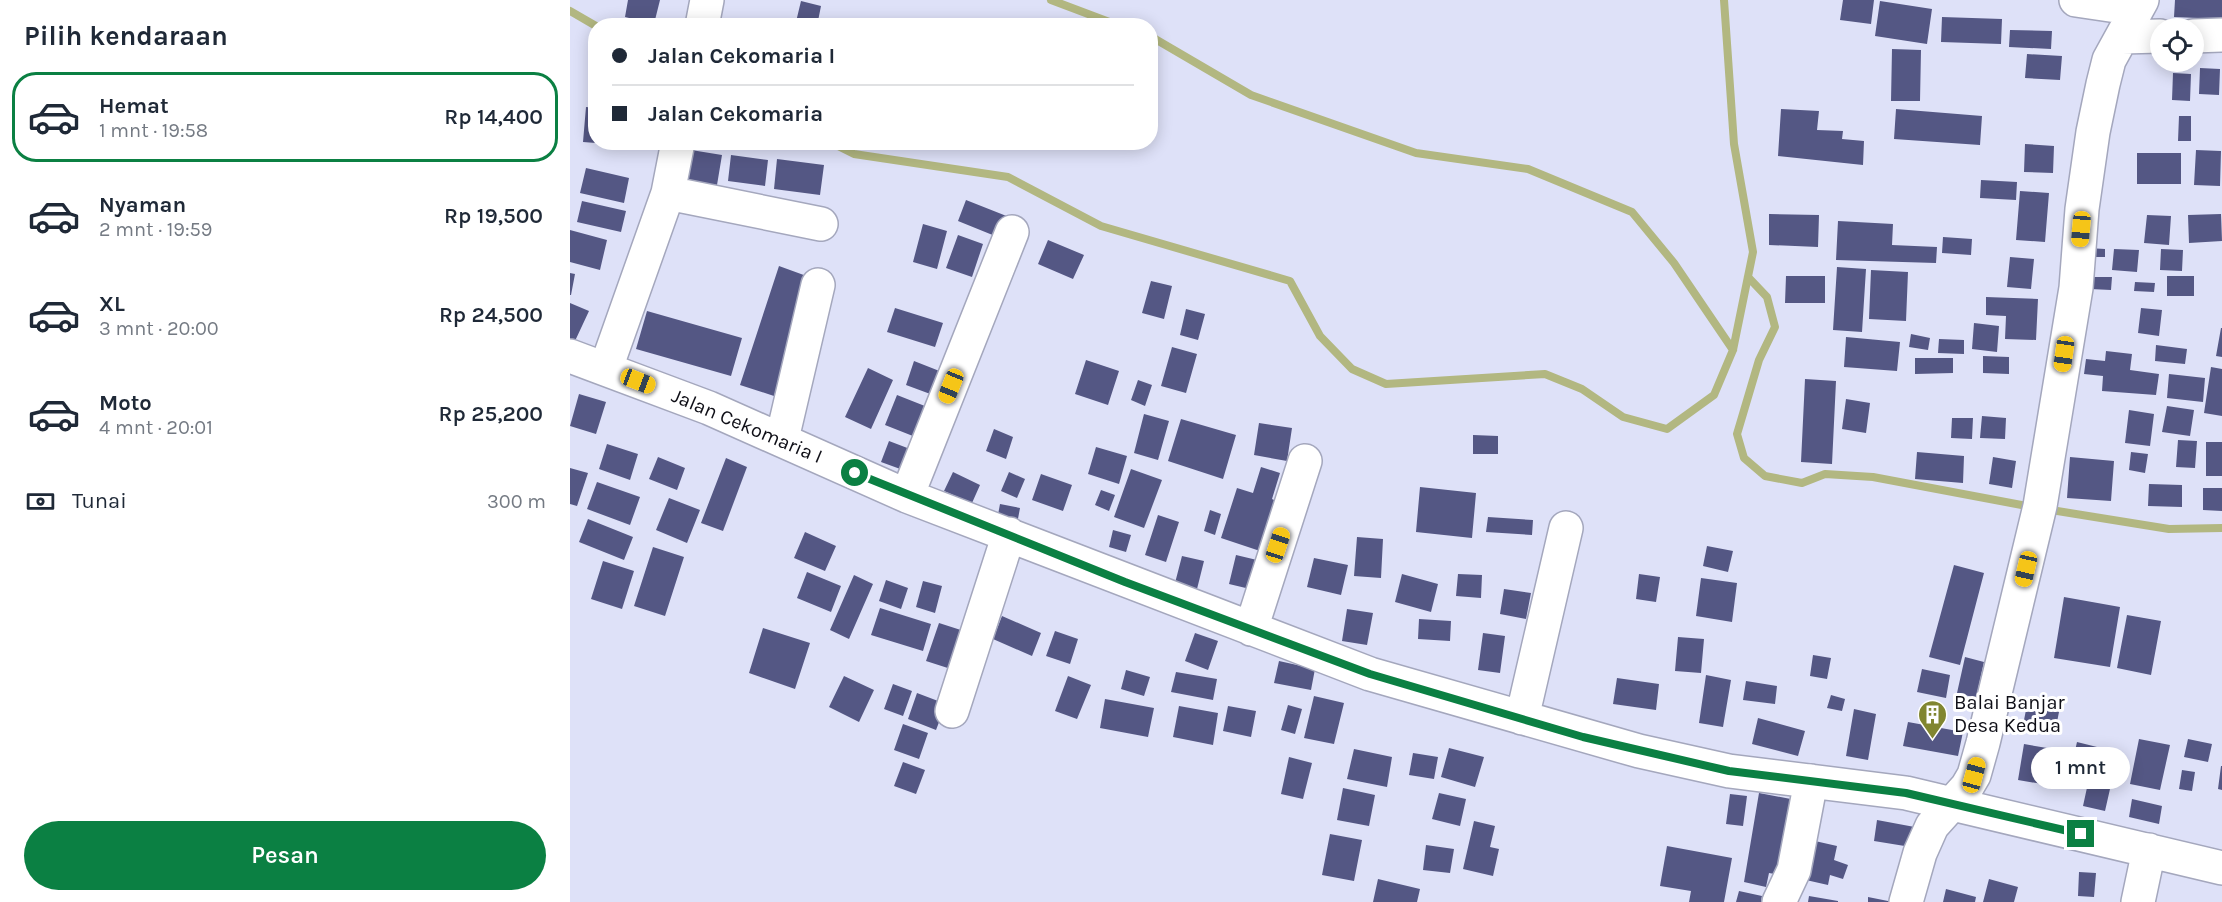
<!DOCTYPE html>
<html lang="id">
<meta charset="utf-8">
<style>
body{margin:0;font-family:Karla,sans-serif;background:#f6f6f7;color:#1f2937;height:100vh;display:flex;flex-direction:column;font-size:22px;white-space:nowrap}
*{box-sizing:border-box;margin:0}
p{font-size:20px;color:#747a83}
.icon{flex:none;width:33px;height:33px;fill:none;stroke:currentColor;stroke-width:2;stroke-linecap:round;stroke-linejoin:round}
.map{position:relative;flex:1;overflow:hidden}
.drawer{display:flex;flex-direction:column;background:#fff;width:570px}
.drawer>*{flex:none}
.hud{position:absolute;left:18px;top:18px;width:570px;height:132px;border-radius:24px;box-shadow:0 3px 15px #0003;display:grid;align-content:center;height:132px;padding:0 24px;background:#fff}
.tools{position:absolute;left:1580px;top:18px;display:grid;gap:12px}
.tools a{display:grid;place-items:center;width:54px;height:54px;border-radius:50%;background:#fff;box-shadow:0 3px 15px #0003;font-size:30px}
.end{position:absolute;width:27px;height:27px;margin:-14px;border:8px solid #0b8043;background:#fff;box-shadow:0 0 0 3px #fff}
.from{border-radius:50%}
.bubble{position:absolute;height:42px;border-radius:21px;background:#fff;box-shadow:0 3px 15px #0003;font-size:20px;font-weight:600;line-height:42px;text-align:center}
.car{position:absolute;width:18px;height:36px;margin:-18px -9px;border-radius:8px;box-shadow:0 0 4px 2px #0007;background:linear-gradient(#f5c518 24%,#345 0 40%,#f5c518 0 76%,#345 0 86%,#f5c518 0)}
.hud b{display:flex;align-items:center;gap:21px;height:57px;font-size:22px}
.hud b+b{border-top:2px solid #e0e1e3}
.hud i{width:15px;height:15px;background:#1f2937}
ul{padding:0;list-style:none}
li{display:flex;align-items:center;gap:18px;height:90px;margin:0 12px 9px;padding:0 12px;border:3px solid transparent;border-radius:24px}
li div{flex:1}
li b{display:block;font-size:22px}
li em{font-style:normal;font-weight:600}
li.current{border-color:#0b8043}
li>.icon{width:54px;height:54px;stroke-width:1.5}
h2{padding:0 24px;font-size:27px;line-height:72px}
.pay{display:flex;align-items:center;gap:15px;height:66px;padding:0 24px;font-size:22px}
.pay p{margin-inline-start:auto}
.cta{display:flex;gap:12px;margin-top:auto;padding:12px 24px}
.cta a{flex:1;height:69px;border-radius:36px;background:#0b8043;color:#fff;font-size:24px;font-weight:600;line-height:69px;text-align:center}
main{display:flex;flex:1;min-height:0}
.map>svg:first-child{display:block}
</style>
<main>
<section class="drawer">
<h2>Pilih kendaraan</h2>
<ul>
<li class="current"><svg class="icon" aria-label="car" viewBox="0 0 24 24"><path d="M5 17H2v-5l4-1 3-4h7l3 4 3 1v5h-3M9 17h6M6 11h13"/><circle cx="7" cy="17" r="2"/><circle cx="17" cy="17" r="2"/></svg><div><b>Hemat</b><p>1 mnt · 19:58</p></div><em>Rp 14,400</em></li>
<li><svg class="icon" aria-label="car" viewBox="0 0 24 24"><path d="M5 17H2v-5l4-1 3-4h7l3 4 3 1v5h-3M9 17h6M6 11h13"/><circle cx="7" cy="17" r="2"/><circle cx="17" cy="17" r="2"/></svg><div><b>Nyaman</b><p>2 mnt · 19:59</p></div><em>Rp 19,500</em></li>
<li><svg class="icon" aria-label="car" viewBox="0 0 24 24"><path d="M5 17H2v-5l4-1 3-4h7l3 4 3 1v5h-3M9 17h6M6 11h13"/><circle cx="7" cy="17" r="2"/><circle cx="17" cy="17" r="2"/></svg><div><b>XL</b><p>3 mnt · 20:00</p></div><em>Rp 24,500</em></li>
<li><svg class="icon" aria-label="car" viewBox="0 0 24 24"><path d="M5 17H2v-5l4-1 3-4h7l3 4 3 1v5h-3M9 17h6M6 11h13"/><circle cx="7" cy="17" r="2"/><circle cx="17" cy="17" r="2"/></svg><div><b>Moto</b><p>4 mnt · 20:01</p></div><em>Rp 25,200</em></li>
</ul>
<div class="pay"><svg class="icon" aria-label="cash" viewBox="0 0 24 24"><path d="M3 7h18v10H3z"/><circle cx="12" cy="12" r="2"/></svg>Tunai<p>300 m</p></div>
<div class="cta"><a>Pesan</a></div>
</section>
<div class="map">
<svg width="1652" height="902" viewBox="0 0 1652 902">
<rect width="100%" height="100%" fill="#dee1f8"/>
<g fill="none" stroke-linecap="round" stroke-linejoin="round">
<path stroke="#b2b781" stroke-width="8" d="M481 0 550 26
M0 11 26 26
M580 36 681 95 846 153 958 169 1062 212 1104 263 1163 350
M260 142 284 154 438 177 531 226 720 281 750 336 782 369 816 384 975 374 1012 389 1053 417 1097 429 1144 395 1163 350 1183 252 1164 144 1154 0
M1178 277 1197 297 1205 327 1189 360 1167 434 1174 458 1195 476 1232 483 1255 474 1303 477 1462 507
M1475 509 1599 529 1652 528"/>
</g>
<path fill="#545784" d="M58 0H90L84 24 55 17Z
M1273 0H1304L1301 24 1270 20Z
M1605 0H1652V19L1604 17Z
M231 1 251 6 247 26H225Z
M1310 1 1362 9 1357 44 1305 36Z
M1372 17 1432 19 1431 44 1371 42Z
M1440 30 1482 31 1481 49 1439 47Z
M1322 49 1351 50 1350 101H1321Z
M1457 54 1492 56 1490 80 1455 78Z
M1630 68 1650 69 1649 95 1629 94Z
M1603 73 1621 74 1620 101 1602 100Z
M16 107 26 108V143L13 142Z
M1211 109 1249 111 1247 130 1273 131 1272 139 1294 141 1293 165 1208 156Z
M1326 109 1412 116 1410 145 1324 139Z
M1609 116H1621V141H1608Z
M1455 144 1484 146 1483 173 1454 172Z
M115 149 152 155 147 185 110 179Z
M1626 150 1651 151 1650 186 1624 185Z
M1567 153H1611V184H1567Z
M161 155 198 160 195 186 158 181Z
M207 159 254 165 250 195 204 189Z
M16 168 59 178 54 203 10 193Z
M1411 180 1447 182 1446 200 1410 198Z
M1450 191 1479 193 1475 242 1446 240Z
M396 200 439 217 430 238 388 221Z
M12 201 56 211 51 232 7 222Z
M1199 214 1249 215 1248 247 1199 245Z
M1651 214 1652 241 1619 243 1618 215Z
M1577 215 1601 216 1599 245 1574 243Z
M1268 221 1323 224 1322 245 1367 247 1366 263 1266 260Z
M353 224 377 231 367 269 343 262Z
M0 230 37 240 30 270 0 262Z
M388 235 413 244 402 277 376 268Z
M1373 237 1402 239 1401 255 1372 253Z
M478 240 514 255 503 279 468 264Z
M1518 248 1535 249V257H1517Z
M1544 249 1569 250 1567 272 1542 270Z
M1591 249 1613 250 1612 271 1590 270Z
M1440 257 1464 259 1461 289 1437 287Z
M209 266 242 278 204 396 170 385Z
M1267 267 1296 269 1292 332 1263 330Z
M1301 270 1338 272 1336 321 1299 319Z
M0 273 5 274 1 295H0Z
M1216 276H1255V303H1215Z
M1597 276H1624V296H1597Z
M1520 277H1542L1541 290 1520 289Z
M581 281 602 286 594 319 572 313Z
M1565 282 1585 283 1584 292 1564 291Z
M1416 297 1468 299 1466 340 1435 339 1436 316 1416 315Z
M0 303 19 311 5 341 0 339Z
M325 308 373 323 365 347 317 332Z
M1571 308 1592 310 1589 336 1568 333Z
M616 309 635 314 628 340 610 335Z
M77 311 172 338 161 376 66 349Z
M1404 323 1429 326 1427 352 1402 349Z
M1651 328H1652V357L1646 356Z
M1341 334 1360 338 1358 350 1339 347Z
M1276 337 1330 342 1327 371 1274 367Z
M1369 339 1394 340V354L1368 353Z
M1586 345 1617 349 1615 364 1585 361Z
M602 347 627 354 616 393 591 386Z
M1536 351 1562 354 1560 370 1589 374 1586 395 1532 391 1533 376 1514 374 1516 359 1535 361Z
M1413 356 1439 357V374L1413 373Z
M1345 358H1383V373L1345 374Z
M516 360 549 371 538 405 505 394Z
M344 361 372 372 363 395 336 385Z
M1641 367 1652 369V416L1634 413Z
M298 368 323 380 301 429 275 417Z
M1599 374 1635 378 1633 402 1597 398Z
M1235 379 1266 381 1262 464 1231 462Z
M568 380 582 385 575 406 561 400Z
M9 394 36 402 26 434 0 426Z
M327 395 365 410 353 440 315 425Z
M1276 399 1300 403 1296 433 1272 429Z
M1597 406 1624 410 1620 436 1592 432Z
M1559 410 1584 414 1580 446 1555 443Z
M574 414 599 421 588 460 564 453Z
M1412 416 1436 418 1435 439 1410 438Z
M1382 418H1403L1402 439 1381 438Z
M611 419 666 435 653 479 598 461Z
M689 423 722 428 717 461 684 455Z
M424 429 443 437 436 459 416 451Z
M903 435 928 436V454H903Z
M1608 440 1627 441 1625 468 1606 467Z
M319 441 340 449 333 470 311 462Z
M1636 442H1652V476H1636Z
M37 444 68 454 60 480 29 469Z
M526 447 557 456 549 484 518 474Z
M1347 452 1394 456 1393 483 1345 479Z
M1561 452 1578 454 1575 473 1559 470Z
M88 457 115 468 107 490 79 479Z
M1423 457 1446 461 1442 488 1419 484Z
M1500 457 1544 461 1541 501 1497 498Z
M156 458 177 467 153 531 131 523Z
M691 467 710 473 702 499 706 501 690 551 651 538 667 488 683 493Z
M0 468 18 473 7 506 0 504Z
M561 469 592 480 574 528 544 517Z
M383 472 410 485 402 503 374 491Z
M439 472 455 479 447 498 431 491Z
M471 474 502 485 493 511 462 500Z
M27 482 70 497 60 525 17 509Z
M1579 484 1612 485V507L1578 506Z
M850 487 906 493 902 538 846 532Z
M1633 488H1652V511L1633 510Z
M531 490 545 495 539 511 525 505Z
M99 498 130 510 117 543 86 530Z
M430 504 450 508 447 524 427 520Z
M640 510 651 514 645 535 634 531Z
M588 515 609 522 596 562 575 555Z
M918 517 963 520 962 535 916 532Z
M18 519 63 537 54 560 9 542Z
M543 530 561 535 556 552 539 547Z
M235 532 266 546 255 571 224 558Z
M787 537 813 539 811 578 784 576Z
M1137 546 1163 551 1158 572 1133 566Z
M83 547 114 557 95 616 64 606Z
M666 555 687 560 680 589 659 584Z
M612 556 634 561 627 589 605 583Z
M744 558 778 565 771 595 737 587Z
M33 561 64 571 52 609 21 599Z
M1384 565 1414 573 1390 665 1359 657Z
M237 572 271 586 261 612 227 598Z
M832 574 868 584 861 612 825 602Z
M888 574 912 575 911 598 886 596Z
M1069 574 1090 577 1086 602 1066 599Z
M284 575 303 584 279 639 260 630Z
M1131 578 1167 583 1162 622 1126 616Z
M316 580 338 588 331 609 309 601Z
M353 581 372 586 365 613 346 607Z
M934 589 961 593 956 619 930 614Z
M1494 597 1550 607 1540 667 1484 658Z
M310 608 361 624 353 651 301 635Z
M777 609 803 613 797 645 772 641Z
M1557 615 1591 621 1581 675 1547 668Z
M432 616 471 633 462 656 423 639Z
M849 619 881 621 880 641 848 639Z
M369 623 397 632 384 670 356 661Z
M193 628 240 643 225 689 179 673Z
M485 631 508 639 500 664 476 656Z
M625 633 648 641 638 670 615 661Z
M913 633 935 636 930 673 908 670Z
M1108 637 1134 639 1131 673 1105 671Z
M1243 655 1261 658 1257 679 1240 676Z
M1395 657 1414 662 1406 698 1387 693Z
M709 661 745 669 741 690 704 683Z
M1352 669 1380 675 1376 698 1347 692Z
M556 670 580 677 574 696 551 689Z
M606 672 647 679 643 700 601 692Z
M1136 675 1161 680 1153 727 1129 723Z
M274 676 304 690 289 722 259 707Z
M498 676 521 685 507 719 485 711Z
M1047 678 1089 684 1086 710 1043 704Z
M1176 681 1207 686 1205 704 1173 700Z
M323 684 342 691 333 716 314 709Z
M347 693 376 704 366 730 338 719Z
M1261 695 1275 699 1272 711 1257 708Z
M744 696 774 703 764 744 734 738Z
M535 699 584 708 578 737 530 728Z
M1458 700 1490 707 1485 732 1453 725Z
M718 705 732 709 725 734 711 730Z
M609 706 648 713 643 745 603 737Z
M658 706 686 711 681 737 653 731Z
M1284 709 1306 714 1298 760 1276 756Z
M1188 718 1235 731 1228 756 1182 744Z
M1338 722 1393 732 1388 756 1333 746Z
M333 724 358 733 349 759 324 750Z
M1569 739 1600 745 1590 790 1560 784Z
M1618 739 1642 744 1638 762 1614 757Z
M1507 742 1531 748 1526 770 1502 764Z
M1454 744 1483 749 1478 785 1448 780Z
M879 748 914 757 905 787 871 777Z
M784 749 822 757 817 787 777 779Z
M843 753 868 757 864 779 839 775Z
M719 757 742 763 733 799 711 794Z
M333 762 355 770 346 794 324 786Z
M1651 766H1652V790L1648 789Z
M1612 770 1625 772 1622 791 1609 789Z
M1518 783 1540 789 1535 811 1513 806Z
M773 788 805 795 799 826 767 820Z
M869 793 896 799 890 826 862 819Z
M1189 793 1231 801 1215 876 1199 873 1196 887 1174 882Z
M1160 794 1177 796 1173 826 1156 824Z
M1562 799 1592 806 1589 824 1559 817Z
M1307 820 1350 828 1347 848 1304 841Z
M904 821 925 826 920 847 929 849 923 876 893 869Z
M760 834 792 840 784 881 752 875Z
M1245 841 1267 846 1264 860 1278 865 1273 879 1260 875 1258 885 1236 880Z
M856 845 884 849 880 873 853 870Z
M1097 846 1162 858 1154 902H1119L1121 891 1090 886Z
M1509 872 1526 873 1524 897 1508 896Z
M808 879 850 889 847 902H803Z
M1419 879 1448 887 1444 902H1413Z
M1376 889 1406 897 1405 902H1373Z
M1169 891 1192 896 1191 902H1166Z
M1239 896 1268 901V902H1238Z
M1298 897 1318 901V902H1298Z"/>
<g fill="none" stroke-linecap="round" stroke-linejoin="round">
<defs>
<path id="minor" d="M1506 0 1567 9
M132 26 137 0
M1623 36 1652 35
M1552 37 1590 36
M98 193 251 224
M0 356 139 408 337 496 800 674 1069 751 1159 771 1336 793 1652 868
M36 368 98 193 108 142
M212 439 248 285
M337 496 442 232
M681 629 735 461
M382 711 439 534
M952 718 996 528
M1209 902 1224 870 1241 781
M1336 902 1350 853 1362 826 1397 787 1404 775 1413 743 1470 506 1506 288 1512 209 1523 132 1533 84 1539 60 1572 0
M1568 902 1579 850"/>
</defs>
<use href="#minor" stroke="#a4a7bd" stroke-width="36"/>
<use href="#minor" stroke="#fff" stroke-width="33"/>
</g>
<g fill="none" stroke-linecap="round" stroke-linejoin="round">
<path stroke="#0b8043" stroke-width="8" d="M285 473 555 582 800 674 1013 737 1159 771 1336 793 1511 834"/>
</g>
<defs>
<symbol id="building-pin" viewBox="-11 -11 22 30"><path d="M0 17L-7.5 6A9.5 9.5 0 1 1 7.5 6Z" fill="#818630" stroke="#fff"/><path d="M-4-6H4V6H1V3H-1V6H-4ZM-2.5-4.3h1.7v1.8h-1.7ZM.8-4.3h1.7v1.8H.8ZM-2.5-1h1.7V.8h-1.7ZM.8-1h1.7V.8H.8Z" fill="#fff"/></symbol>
</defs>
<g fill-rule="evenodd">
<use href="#building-pin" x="1346" y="698" width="33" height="45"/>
</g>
<g text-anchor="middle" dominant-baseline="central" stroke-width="6" stroke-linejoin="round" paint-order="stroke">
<g font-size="20" fill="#0e0e16" stroke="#fff">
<text transform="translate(177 426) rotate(23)">Jalan Cekomaria I</text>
</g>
<g font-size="20" fill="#0e0e16" stroke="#fff" text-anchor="start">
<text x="1384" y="702">Balai Banjar<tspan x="1384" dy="23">Desa Kedua</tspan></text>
</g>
</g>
</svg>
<div class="tools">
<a><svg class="icon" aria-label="locate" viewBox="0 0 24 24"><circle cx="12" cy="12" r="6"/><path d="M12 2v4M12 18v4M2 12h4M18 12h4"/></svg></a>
</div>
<i class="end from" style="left:285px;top:473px"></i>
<i class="end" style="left:1511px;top:834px"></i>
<div class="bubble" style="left:1461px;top:747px;width:99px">1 mnt</div>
<i class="car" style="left:1511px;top:229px;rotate:185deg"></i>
<i class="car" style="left:1494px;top:354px;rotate:188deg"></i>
<i class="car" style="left:68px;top:381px;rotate:111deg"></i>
<i class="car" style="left:381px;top:386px;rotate:202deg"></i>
<i class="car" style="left:708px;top:545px;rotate:18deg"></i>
<i class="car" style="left:1456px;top:569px;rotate:193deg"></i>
<i class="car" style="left:1404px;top:775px;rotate:15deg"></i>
<div class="hud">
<b><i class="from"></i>Jalan Cekomaria I</b>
<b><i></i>Jalan Cekomaria</b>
</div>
</div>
</main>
